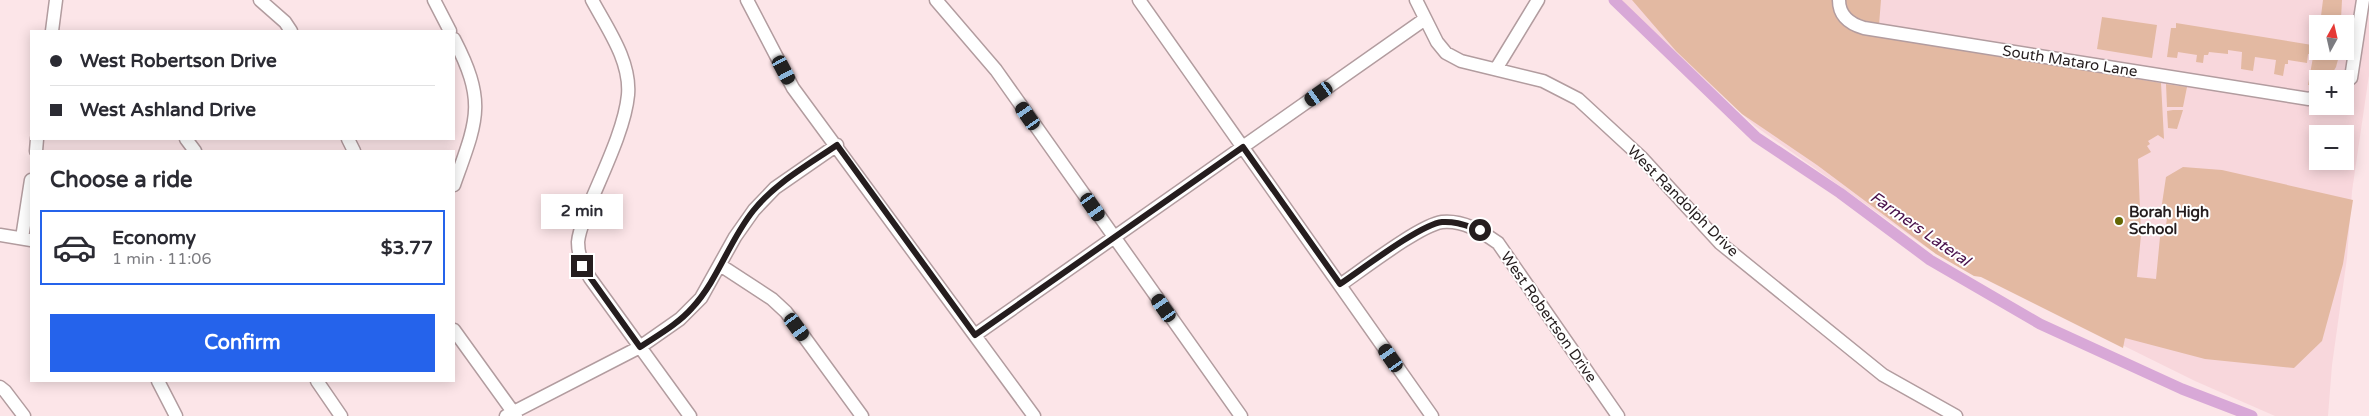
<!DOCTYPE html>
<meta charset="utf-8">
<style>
body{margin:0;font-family:"Varela Round",sans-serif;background:#f7f7f7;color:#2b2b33;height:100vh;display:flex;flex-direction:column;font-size:19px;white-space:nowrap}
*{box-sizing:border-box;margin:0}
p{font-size:16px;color:#7c7c81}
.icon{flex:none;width:28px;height:28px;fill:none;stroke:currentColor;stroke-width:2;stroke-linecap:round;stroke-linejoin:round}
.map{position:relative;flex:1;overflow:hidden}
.drawer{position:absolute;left:30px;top:150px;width:425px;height:232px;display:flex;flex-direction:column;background:#fff;border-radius:0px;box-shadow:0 2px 12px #0003}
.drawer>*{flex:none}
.hud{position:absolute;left:30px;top:30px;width:425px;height:110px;border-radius:0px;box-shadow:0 2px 12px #0003;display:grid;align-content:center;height:110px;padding:0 20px;background:#fff}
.needle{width:32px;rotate:8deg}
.fabs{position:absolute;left:2309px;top:15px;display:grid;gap:10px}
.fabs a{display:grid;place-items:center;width:45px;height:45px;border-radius:0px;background:#fff;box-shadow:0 2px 12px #0003;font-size:25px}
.end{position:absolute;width:22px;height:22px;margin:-11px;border:6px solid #251d1e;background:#fff;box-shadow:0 0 0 2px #fff}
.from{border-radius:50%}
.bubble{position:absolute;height:35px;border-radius:0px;background:#fff;box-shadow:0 2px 12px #0003;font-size:16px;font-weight:700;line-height:35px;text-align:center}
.car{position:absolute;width:15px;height:30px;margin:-15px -8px;border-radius:6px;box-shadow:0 0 4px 1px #0007;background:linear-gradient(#222 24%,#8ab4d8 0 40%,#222 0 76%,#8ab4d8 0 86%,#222 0)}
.hud b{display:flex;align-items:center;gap:18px;height:48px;font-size:19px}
.hud b+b{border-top:1px solid #e1e1e2}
.hud i{width:12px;height:12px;background:#2b2b33}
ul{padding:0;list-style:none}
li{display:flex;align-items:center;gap:15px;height:75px;margin:0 10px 8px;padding:0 10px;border:2px solid transparent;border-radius:0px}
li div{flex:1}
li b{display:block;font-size:19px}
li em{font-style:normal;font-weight:700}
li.selected{border-color:#2563eb}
li>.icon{width:45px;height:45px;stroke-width:1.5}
h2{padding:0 20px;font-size:22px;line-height:60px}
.primary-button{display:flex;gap:10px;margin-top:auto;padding:10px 20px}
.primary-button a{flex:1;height:58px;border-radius:0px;background:#2563eb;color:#fff;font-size:20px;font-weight:700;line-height:58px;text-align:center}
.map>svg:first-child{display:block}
</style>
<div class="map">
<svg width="2369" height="416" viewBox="0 0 2369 416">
<rect width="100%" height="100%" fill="#fce5e8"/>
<path fill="#f8d7dc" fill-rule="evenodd" d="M1618 0H2369V75L2352 191 2347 258 2332 365 2328 416H2275L2195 381 1930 250 1755 126ZM2318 24H2345V51H2318ZM2318 79H2345V106H2318ZM2318 134H2345V161H2318Z"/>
<path fill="#e3b9a2" d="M1632 0H1833C1834 17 1843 27 1857 33L2161 83 2164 139 2158 135 2148 141 2150 144 2147 146 2151 152 2138 159 2141 235 2137 277 2156 279 2160 237 2164 236 2167 219 2160 217 2166 177 2183 167 2222 170 2353 200 2343 264 2322 341 2294 368 2205 359 2125 338 2123 348 1981 277 1974 276 1936 254 1817 165 1742 114 1676 51Z
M1844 0H1881L1879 25C1861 22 1848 20 1844 0Z
M2323 0H2342L2341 19 2330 18 2322 22 2323 17 2321 16Z
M2102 17 2157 25 2152 58 2097 49Z
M2176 23 2312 45 2310 54H2308L2307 63 2288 60V64H2285L2283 76 2274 74 2276 60 2255 57 2253 71 2241 69 2242 52 2228 50V54L2209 52 2208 55H2204L2203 63 2196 62 2197 55 2178 52 2177 58 2167 57 2171 28H2176Z
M2317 35 2318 51 2340 52 2336 67 2329 79H2318L2317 85H2308Z
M2166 84 2187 87 2183 107H2167Z
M2173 110H2183L2177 129 2168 128 2167 111Z"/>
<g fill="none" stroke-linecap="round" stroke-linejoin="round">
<path stroke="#d8a8d7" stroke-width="11" d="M1614 0 1756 137 1840 193 1930 260 2040 324 2182 389 2252 416"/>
<defs>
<path id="minor" d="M260 0 285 22 291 31
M434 0 450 31
M592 0C607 28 631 61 628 95 625 128 602 174 589 206 585 218 579 230 578 242 578 256 583 266 590 278L690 416
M747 0 793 88 1034 416
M936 0 996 70 1241 416
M1139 0 1432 416
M1416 0 1437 42 1446 53 1461 61 1543 81 1578 99 1642 158 1720 243 1883 375 1956 416
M1839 0C1839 16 1850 24 1864 28L2309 99 2318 96
M52 31 56 0
M454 39C487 103 477 120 454 185
M1496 69 1538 0
M2345 82 2351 78 2363 0
M186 139 195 151
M348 139 354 151
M36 151 37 139
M0 235 31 240
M22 238 31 180
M720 265 772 299 786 312 862 416
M1340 285C1362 270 1420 225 1442 222 1463 220 1481 231 1498 243L1618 416
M454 330 516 416
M975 335 1425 19
M158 381 176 416
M317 381 341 416
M0 387 5 391 24 416
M506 416 640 347 680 319 701 298 735 237 754 210 775 188 837 145"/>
</defs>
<use href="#minor" stroke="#b29c9f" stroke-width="15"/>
<use href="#minor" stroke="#fff" stroke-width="12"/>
</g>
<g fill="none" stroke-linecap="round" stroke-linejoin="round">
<path stroke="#251d1e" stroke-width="6" d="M582 266 640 347C658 335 678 324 692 308 718 280 729 241 753 211 775 183 808 165 837 145L975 335 1243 147 1340 284C1361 270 1421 224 1442 222 1456 221 1467 226 1480 230"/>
</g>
<circle fill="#646704" stroke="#fff" stroke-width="2" cx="2119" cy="221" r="5"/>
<g text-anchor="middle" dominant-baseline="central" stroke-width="4" stroke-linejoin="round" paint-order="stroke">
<g font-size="15" fill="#251d1e" stroke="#fff">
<text transform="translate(2070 61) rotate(9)">South Mataro Lane</text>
<text transform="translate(1683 201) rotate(45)">West Randolph Drive</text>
<text transform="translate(1549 317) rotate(55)">West Robertson Drive</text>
</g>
<g font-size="15" font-weight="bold" fill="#251d1e" stroke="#fff" text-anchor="start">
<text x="2129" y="212">Borah High<tspan x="2129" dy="17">School</tspan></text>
</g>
<g font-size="16" font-style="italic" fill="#49114b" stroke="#fff">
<text transform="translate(1920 229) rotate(35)">Farmers Lateral</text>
</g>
</g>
</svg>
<div class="fabs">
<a><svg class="needle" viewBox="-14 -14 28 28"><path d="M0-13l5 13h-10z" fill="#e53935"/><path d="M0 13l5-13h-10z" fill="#7c7c81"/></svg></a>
<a>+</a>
<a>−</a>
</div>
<i class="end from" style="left:1480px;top:230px"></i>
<i class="end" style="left:582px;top:266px"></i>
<div class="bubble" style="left:541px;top:194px;width:82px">2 min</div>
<i class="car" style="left:784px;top:70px;rotate:152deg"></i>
<i class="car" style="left:1319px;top:94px;rotate:235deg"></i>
<i class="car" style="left:1028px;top:116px;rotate:325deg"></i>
<i class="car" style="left:1093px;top:207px;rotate:145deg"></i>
<i class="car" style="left:1164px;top:308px;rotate:325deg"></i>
<i class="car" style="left:797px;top:327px;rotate:144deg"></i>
<i class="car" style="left:1391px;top:358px;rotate:325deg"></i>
<div class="hud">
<b><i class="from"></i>West Robertson Drive</b>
<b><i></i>West Ashland Drive</b>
</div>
<section class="drawer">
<h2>Choose a ride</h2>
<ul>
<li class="selected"><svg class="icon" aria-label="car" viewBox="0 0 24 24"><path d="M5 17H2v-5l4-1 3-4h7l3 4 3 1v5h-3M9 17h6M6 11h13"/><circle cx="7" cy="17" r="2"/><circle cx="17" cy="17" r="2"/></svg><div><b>Economy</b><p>1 min · 11:06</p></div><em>$3.77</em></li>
</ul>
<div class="primary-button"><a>Confirm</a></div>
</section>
</div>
